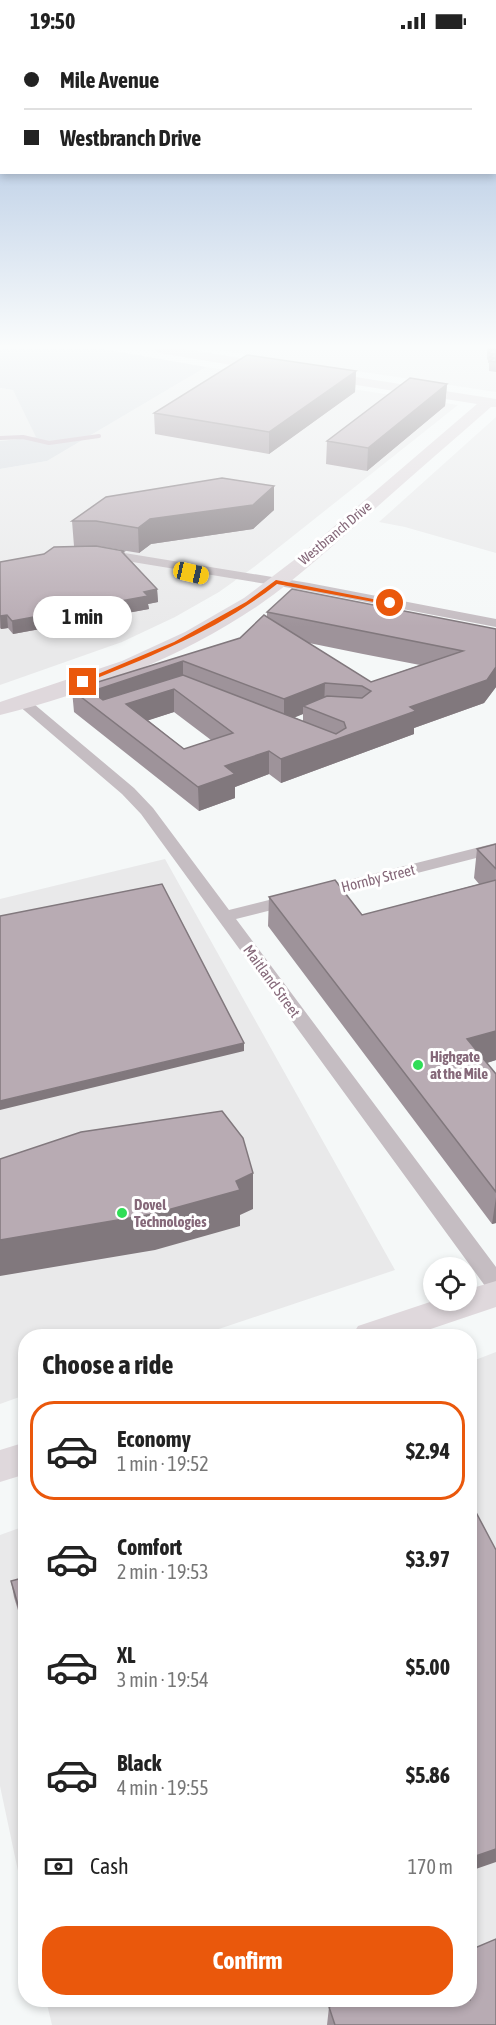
<!DOCTYPE html>
<meta charset="utf-8">
<style>
body{margin:0;font-family:"Asap Condensed",sans-serif;background:#f2f2f2;color:#222;height:100vh;display:flex;flex-direction:column;font-size:22px;white-space:nowrap}
*{box-sizing:border-box;margin:0}
p{font-size:20px;color:#767676}
.icon{flex:none;width:33px;height:33px;fill:none;stroke:currentColor;stroke-width:2;stroke-linecap:round;stroke-linejoin:round}
.map{position:relative;flex:1;overflow:hidden}
.panel{position:absolute;left:18px;top:1287px;width:459px;height:678px;display:flex;flex-direction:column;background:#fff;border-radius:24px;box-shadow:0 3px 9px #0003}
.panel>*{flex:none}
.guide{position:absolute;left:0px;top:0px;width:496px;height:132px;box-shadow:0 3px 9px #0003;display:grid;align-content:center;height:132px;padding:0 24px;background:#fff}
.controls{position:absolute;left:423px;top:1215px;display:grid;gap:12px}
.controls a{display:grid;place-items:center;width:54px;height:54px;border-radius:50%;background:#fff;box-shadow:0 3px 9px #0003;font-size:30px}
.end{position:absolute;width:27px;height:27px;margin:-14px;border:8px solid #ea580c;background:#fff;box-shadow:0 0 0 3px #fff}
.from{border-radius:50%}
.bubble{position:absolute;height:42px;border-radius:21px;background:#fff;box-shadow:0 3px 9px #0003;font-size:20px;font-weight:700;line-height:42px;text-align:center}
.car{position:absolute;width:18px;height:36px;margin:-18px -9px;border-radius:8px;box-shadow:0 0 4px 2px #0007;background:linear-gradient(#f5c518 24%,#345 0 40%,#f5c518 0 76%,#345 0 86%,#f5c518 0)}
.guide b{display:flex;align-items:center;gap:21px;height:57px;font-size:22px}
.guide b+b{border-top:2px solid #e0e0e0}
.guide i{width:15px;height:15px;background:#222}
ul{padding:0;list-style:none}
li{display:flex;align-items:center;gap:18px;height:99px;margin:0 12px 9px;padding:0 12px;border:3px solid transparent;border-radius:24px}
li div{flex:1}
li b{display:block;font-size:22px}
li em{font-style:normal;font-weight:700}
li.active{border-color:#ea580c}
li>.icon{width:54px;height:54px;stroke-width:1.5}
h2{padding:0 24px;font-size:27px;line-height:72px}
.pay{display:flex;align-items:center;gap:15px;height:66px;padding:0 24px;font-size:22px}
.pay p{margin-inline-start:auto}
.button{display:flex;gap:12px;margin-top:auto;padding:12px 24px}
.button a{flex:1;height:69px;border-radius:24px;background:#ea580c;color:#fff;font-size:24px;font-weight:700;line-height:69px;text-align:center}
.status{display:flex;justify-content:space-between;align-items:center;height:42px;padding:0 30px;background:#fff;direction:ltr}
.status svg{height:16px;fill:currentColor}
.map>svg:first-child{display:block}
</style>
<div class="status"><b>19:50</b><svg viewBox="0 0 49 12"><path d="M0 12V9h3v3zM5 12V6h3v6zM10 12V3h3v9zM15 12V0h3v12zM26 1h20v11H26zM47 4h2v5h-2z"/></svg></div>
<div class="map">
<svg width="496" height="1983" viewBox="0 0 496 1983">
<rect width="100%" height="100%" fill="#f5f8f8"/>
<path fill="#e9e9ea" d="M216 307H496V350L230 310Z
M206 325 458 363 254 525 219 550 175 575 122 600 0 643V427L47 419Z
M0 346 13 348 37 395 0 399Z
M496 375V511L405 485 379 480Z
M165 817 395 1228 198 1294H26L25 1353 0 1362V857Z
M496 1310V1983H52L46 1958H470V1320Z
M25 1484V1862L0 1744V1493Z"/>
<path fill="#d7dadf" d="M0 307H103L206 325 47 419 0 427V399L36 395 13 348 0 346Z"/>
<g fill="none" stroke-linecap="round" stroke-linejoin="round">
<path stroke="#ccbdc8" stroke-width="4" d="M0 396 23 395 49 401 99 394"/>
<path fill="#c5bdc2" fill-rule="evenodd" d="M100 507 309 541 496 577V585L309 549 96 514V508Z
M23 656 28 657 134 746 153 766 229 868 496 801V811L236 877 496 1225V1251L488 1248 141 772 122 752 18 663 16 660Z"/>
<path fill="#dfd8dc" fill-rule="evenodd" d="M153 307H186L275 322 282 326 275 330 159 311Z
M317 329 496 357V365H491C450 401 409 436 368 473 332 504 298 536 259 563 183 615 90 651 0 673V660L122 619 185 590 244 556 302 512 477 362 312 336 310 333 312 330Z
M496 1239V1265L410 1294H352L358 1284 436 1258H466V1248Z
M26 1400V1432L0 1440V1408Z"/>
</g>
<path fill="#9e939a" fill-rule="evenodd" d="M487 307H496V330L489 329V321H488V318L487 317Z
M356 329 355 350 269 412 155 392 154 371Z
M447 342 445 364 367 429 326 422 327 399Z
M274 444V468L253 487 151 502 139 511 97 504H74L72 479Z
M124 509 125 512 157 547 158 560 148 562 149 567 13 592 8 586 1 587 0 586V520Z
M267 570 496 587V645L484 661 414 686V692L281 741 269 732 235 745V756L199 769 74 670 72 648 240 596 267 574ZM309 601 363 612 420 623 371 640ZM174 670 211 698 184 707 148 678ZM303 672V679L294 675Z
M496 802V1018L487 1021 496 1032V1181L492 1182 268 884 269 855 362 873 479 842 474 836 477 807Z
M26 1535V1595L14 1555 11 1539Z
M329 1965 496 1983H327Z"/>
<path fill="#81787d" d="M356 329 355 350 269 412V390Z
M447 342 445 364 367 429 368 406Z
M274 444V468L253 487 151 502 139 511 138 486 150 477Z
M157 547 158 560 148 562 149 567 13 592 12 579Z
M7 573 8 586 1 587 0 574Z
M183 619V642L100 670 95 652 99 647Z
M496 625V645L484 661 414 686V692L281 741V717L410 665Z
M325 641 324 664H303V672L284 680V657Z
M174 647V670L128 685 126 662Z
M269 709V732L235 745V756L199 769 198 745 225 724Z
M496 989V1018L464 1028 467 997Z
M244 1001V1009L0 1068V1059Z
M253 1131V1167L240 1173V1184L155 1208 0 1234V1198L236 1139Z
M496 1155V1181L492 1182Z
M496 1807V1820L470 1829V1816Z"/>
<path fill="#b8abb3" stroke="#81787d" stroke-width="1.5" fill-rule="evenodd" d="M488 307H496V320L490 319 494 316 490 315 494 312 489 311 492 308Z
M247 313 356 329 269 390 154 371Z
M410 336 447 342 368 406 327 399Z
M222 436 274 444 253 463 150 477 138 486 96 479H72L106 455Z
M96 504 124 509 122 510 157 547 144 550 148 554 12 579 7 573 0 574V520L44 512 54 505Z
M292 547 496 587V625L487 638 410 665 416 669 281 717 269 709 225 724 235 732 198 745 72 648 240 596 264 573 371 640 463 609 267 570ZM183 619 284 657 325 641 362 644 371 649 362 656 327 654 303 664 344 680 346 686 336 692 183 633 103 658 95 652 99 647ZM174 647 233 691 184 707 126 662Z
M496 802V827L477 807Z
M335 838 362 873 496 838V989L467 997 496 1032V1150L269 855Z
M162 842 244 1001 0 1059V874Z
M222 1069 243 1096 253 1131 236 1139 240 1148 153 1172 0 1198V1117L81 1090Z
M470 1459 496 1508V1807L470 1816Z
M26 1535V1590L11 1539Z
M496 1897V1983H335L329 1965 348 1958H470V1908Z"/>
<linearGradient id="sky" x2="0" y2="1"><stop stop-color="#9db8db"/><stop offset="0.52" stop-color="#fafcfc"/><stop offset="1" stop-color="#fafcfc" stop-opacity="0"/></linearGradient>
<rect width="496" height="585" fill="url(#sky)"/>
<path fill="#ea580c" d="M276 538 393 561 390 563 277 542C220 587 152 614 85 641L79 640 174 600 246 560Z"/>
<g fill="#30dd57" stroke="#fff" stroke-width="2">
<circle cx="418" cy="1023" r="6"/>
<circle cx="122" cy="1171" r="6"/>
</g>
<g text-anchor="middle" dominant-baseline="central" stroke-width="6" stroke-linejoin="round" paint-order="stroke">
<g font-size="14" fill="#856879" stroke="#fff">
<text transform="translate(335 491) rotate(-40)">Westbranch Drive</text>
</g>
<g font-size="15" fill="#856879" stroke="#fff">
<text transform="translate(378 836) rotate(-14)">Hornby Street</text>
<text transform="translate(272 939) rotate(54)">Maitland Street</text>
</g>
<g font-size="15" font-weight="bold" fill="#856879" stroke="#fff" text-anchor="start">
<text x="430" y="1014">Highgate<tspan x="430" dy="17">at the Mile</tspan></text>
<text x="134" y="1162">Dovel<tspan x="134" dy="17">Technologies</tspan></text>
</g>
</g>
</svg>
<div class="controls">
<a><svg class="icon" aria-label="locate" viewBox="0 0 24 24"><circle cx="12" cy="12" r="6"/><path d="M12 2v4M12 18v4M2 12h4M18 12h4"/></svg></a>
</div>
<i class="end from" style="left:390px;top:561px"></i>
<i class="end" style="left:83px;top:640px"></i>
<div class="bubble" style="left:33px;top:554px;width:99px">1 min</div>
<i class="car" style="left:191px;top:531px;rotate:103deg"></i>
<div class="guide">
<b><i class="from"></i>Mile Avenue</b>
<b><i></i>Westbranch Drive</b>
</div>
<section class="panel">
<h2>Choose a ride</h2>
<ul>
<li class="active"><svg class="icon" aria-label="car" viewBox="0 0 24 24"><path d="M5 17H2v-5l4-1 3-4h7l3 4 3 1v5h-3M9 17h6M6 11h13"/><circle cx="7" cy="17" r="2"/><circle cx="17" cy="17" r="2"/></svg><div><b>Economy</b><p>1 min · 19:52</p></div><em>$2.94</em></li>
<li><svg class="icon" aria-label="car" viewBox="0 0 24 24"><path d="M5 17H2v-5l4-1 3-4h7l3 4 3 1v5h-3M9 17h6M6 11h13"/><circle cx="7" cy="17" r="2"/><circle cx="17" cy="17" r="2"/></svg><div><b>Comfort</b><p>2 min · 19:53</p></div><em>$3.97</em></li>
<li><svg class="icon" aria-label="car" viewBox="0 0 24 24"><path d="M5 17H2v-5l4-1 3-4h7l3 4 3 1v5h-3M9 17h6M6 11h13"/><circle cx="7" cy="17" r="2"/><circle cx="17" cy="17" r="2"/></svg><div><b>XL</b><p>3 min · 19:54</p></div><em>$5.00</em></li>
<li><svg class="icon" aria-label="car" viewBox="0 0 24 24"><path d="M5 17H2v-5l4-1 3-4h7l3 4 3 1v5h-3M9 17h6M6 11h13"/><circle cx="7" cy="17" r="2"/><circle cx="17" cy="17" r="2"/></svg><div><b>Black</b><p>4 min · 19:55</p></div><em>$5.86</em></li>
</ul>
<div class="pay"><svg class="icon" aria-label="cash" viewBox="0 0 24 24"><path d="M3 7h18v10H3z"/><circle cx="12" cy="12" r="2"/></svg>Cash<p>170 m</p></div>
<div class="button"><a>Confirm</a></div>
</section>
</div>
